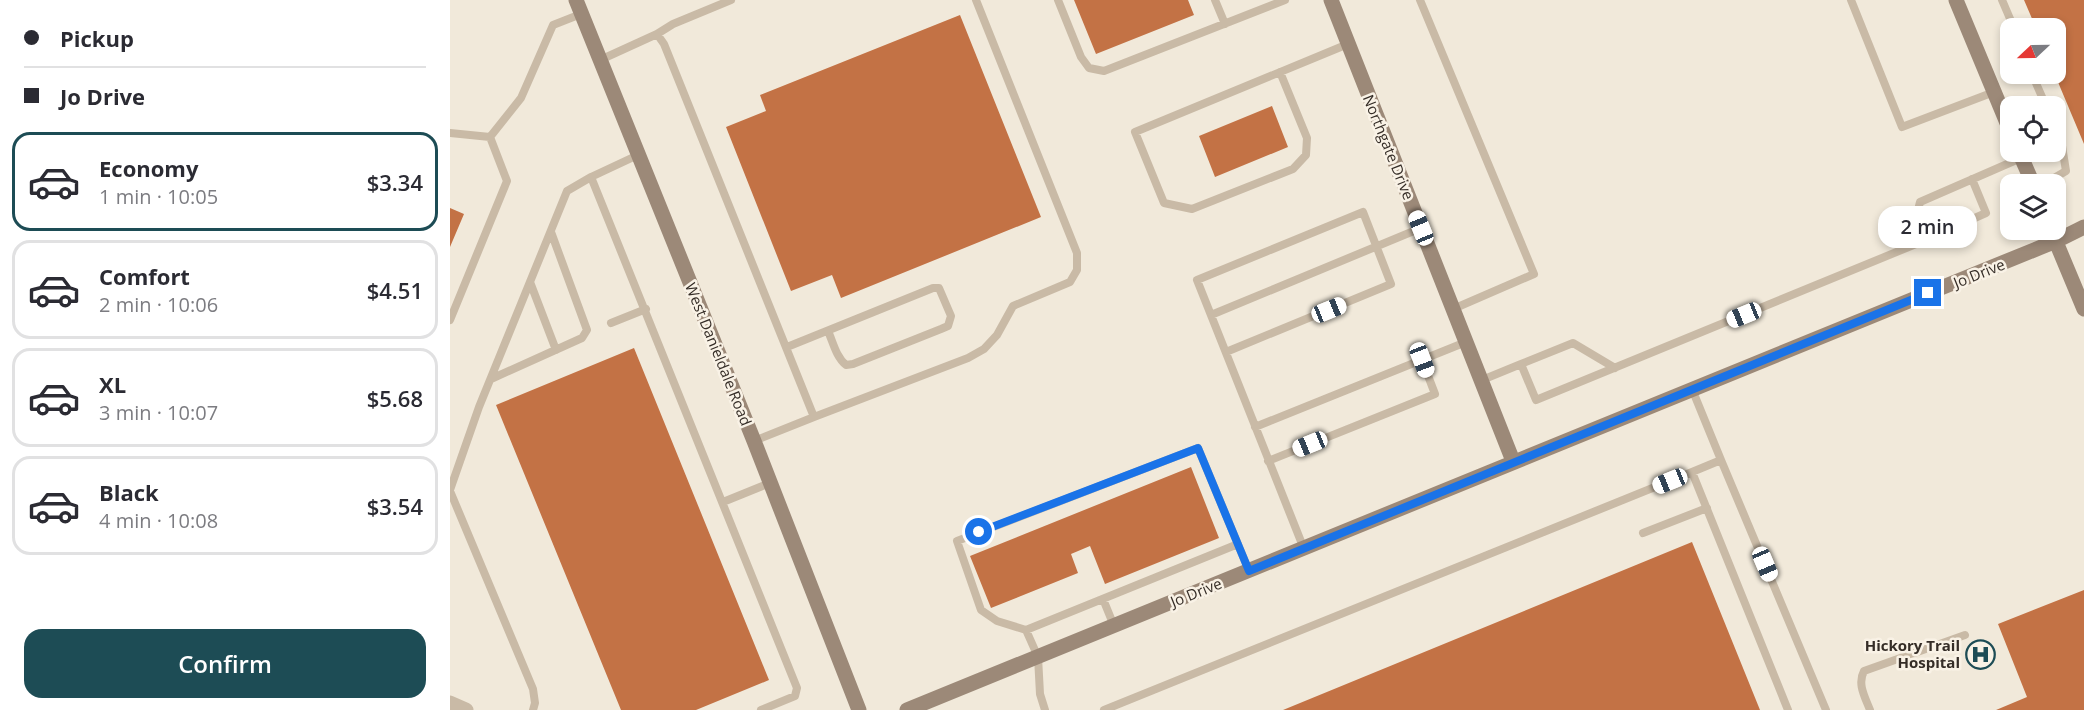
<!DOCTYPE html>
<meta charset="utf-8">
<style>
body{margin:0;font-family:"Open Sans",sans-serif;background:#f2f2f3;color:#2b2b33;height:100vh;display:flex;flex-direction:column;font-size:22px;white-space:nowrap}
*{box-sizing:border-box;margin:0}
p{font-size:20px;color:#7c7c81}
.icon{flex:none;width:33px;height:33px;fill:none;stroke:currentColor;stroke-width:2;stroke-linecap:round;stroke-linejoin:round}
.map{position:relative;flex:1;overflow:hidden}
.panel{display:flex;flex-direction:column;background:#fff;width:450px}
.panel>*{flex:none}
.banner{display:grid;align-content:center;height:132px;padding:0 24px;background:#fff}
.needle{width:39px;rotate:248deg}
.buttons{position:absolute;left:1550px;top:18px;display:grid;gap:12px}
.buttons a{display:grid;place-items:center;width:66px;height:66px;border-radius:12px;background:#fff;box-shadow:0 3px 9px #0003;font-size:30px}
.end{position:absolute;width:27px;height:27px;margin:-14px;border:8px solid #1a73e8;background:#fff;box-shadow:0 0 0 3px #fff}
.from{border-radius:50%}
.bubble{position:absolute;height:42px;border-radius:18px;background:#fff;box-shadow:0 3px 9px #0003;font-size:20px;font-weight:600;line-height:42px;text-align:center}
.car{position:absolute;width:18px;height:36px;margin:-18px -9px;border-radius:8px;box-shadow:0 0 4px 2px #0007;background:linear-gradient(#fff 24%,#345 0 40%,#fff 0 76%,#345 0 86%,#fff 0)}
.banner b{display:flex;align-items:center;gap:21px;height:57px;font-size:22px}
.banner b+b{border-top:2px solid #e1e1e2}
.banner i{width:15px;height:15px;background:#2b2b33}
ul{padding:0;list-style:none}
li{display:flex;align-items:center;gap:18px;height:99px;margin:0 12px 9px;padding:0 12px;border:3px solid #e1e1e2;border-radius:18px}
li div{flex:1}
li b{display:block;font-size:22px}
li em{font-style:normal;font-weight:600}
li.current{border-color:#1d4c55}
li>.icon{width:54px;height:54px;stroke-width:1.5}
.button{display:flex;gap:12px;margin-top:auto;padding:12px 24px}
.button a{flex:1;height:69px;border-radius:18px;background:#1d4c55;color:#fff;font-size:24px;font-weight:600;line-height:69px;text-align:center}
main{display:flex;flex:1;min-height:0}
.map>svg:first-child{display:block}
</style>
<main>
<section class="panel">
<div class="banner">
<b><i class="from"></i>Pickup</b>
<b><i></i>Jo Drive</b>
</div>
<ul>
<li class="current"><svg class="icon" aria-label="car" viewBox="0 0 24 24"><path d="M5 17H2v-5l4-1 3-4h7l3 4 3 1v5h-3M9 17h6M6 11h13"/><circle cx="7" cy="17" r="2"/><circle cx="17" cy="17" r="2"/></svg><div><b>Economy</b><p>1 min · 10:05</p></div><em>$3.34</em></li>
<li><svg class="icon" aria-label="car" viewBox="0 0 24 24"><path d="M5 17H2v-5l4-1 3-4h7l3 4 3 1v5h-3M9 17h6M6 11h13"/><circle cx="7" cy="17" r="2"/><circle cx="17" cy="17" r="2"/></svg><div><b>Comfort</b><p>2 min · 10:06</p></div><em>$4.51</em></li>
<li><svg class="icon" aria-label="car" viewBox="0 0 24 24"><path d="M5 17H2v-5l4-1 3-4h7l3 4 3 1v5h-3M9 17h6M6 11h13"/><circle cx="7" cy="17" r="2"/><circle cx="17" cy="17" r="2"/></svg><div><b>XL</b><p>3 min · 10:07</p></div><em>$5.68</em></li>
<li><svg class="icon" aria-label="car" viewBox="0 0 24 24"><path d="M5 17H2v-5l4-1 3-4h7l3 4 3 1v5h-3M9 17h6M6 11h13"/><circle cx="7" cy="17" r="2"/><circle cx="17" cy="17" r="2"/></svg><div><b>Black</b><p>4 min · 10:08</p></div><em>$3.54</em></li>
</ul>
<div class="button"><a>Confirm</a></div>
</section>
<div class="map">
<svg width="1634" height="710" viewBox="0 0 1634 710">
<rect width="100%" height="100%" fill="#f1e9da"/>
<path fill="#c37245" d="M624 0H738L744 15 646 54Z
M1574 0H1634V144L1605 75V28H1586Z
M510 15 591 217 391 298 382 275 341 291 276 127 316 111 310 95Z
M822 106 838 147 765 177 749 136Z
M0 208 14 214 0 247Z
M184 348 319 680 246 710H171L46 405Z
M741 467 769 538 655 584 640 546 621 554 628 573 541 608 520 556Z
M1242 542 1310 710H833Z
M1634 590V710H1546L1577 697 1548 624Z"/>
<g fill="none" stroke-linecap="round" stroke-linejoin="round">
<path stroke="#c9baa6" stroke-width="8" d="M608 0 631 57 639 68 654 71 835 0
M765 0 775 24
M970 0 1084 274 1003 309
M1401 0 1452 127 1544 92
M1552 0 1564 28
M207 34 223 24 281 0
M150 60 207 34 214 44 364 417 304 441
M830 72 857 138 856 155 843 169 742 209 714 203 685 132 898 44
M1582 74 1596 106
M0 133 40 137
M141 177 188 155
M1522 179 1536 213 1466 244 1465 222 1470 202 1571 158
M1594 184 1616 171 1612 146 1605 129
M80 282 106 350
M761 315 971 228
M0 320 57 181 40 137 71 98 103 25 131 14
M161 323 196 309
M337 347 483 288H489L501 316 498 326 491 329 403 364 396 365C386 357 383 342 378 331
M776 352 941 284 913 212 747 280 854 549
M1165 368 1123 343 1071 364 1086 400 1466 244
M41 379 132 338 137 330 101 232
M1032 380 1071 364
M1242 389 1271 460
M364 417 518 358 534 349 547 335 563 306 620 282 627 270V253L526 0
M805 427 1016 342
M818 461 985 394 972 360
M1242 472 1271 460 1376 710
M0 490 29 407 117 191 141 177 347 688 345 696 311 710
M0 491 83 689 85 703 83 710
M273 502 320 483
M1193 533 1257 508
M788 544 576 630 547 621 531 610 507 541 748 448 799 571
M653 599 664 626
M576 630 588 657 590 694 595 710
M654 710 1242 472 1338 710
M1420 710C1415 697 1407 684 1414 671L1515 635"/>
<path stroke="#c9baa6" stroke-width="15" d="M0 703 16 710"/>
<path stroke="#9c8978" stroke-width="15" d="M126 0 304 441 409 710
M881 0 1063 461
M1506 0 1560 130
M1569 152 1583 184
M1601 230 1634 309
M457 710 1606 241 1634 227"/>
</g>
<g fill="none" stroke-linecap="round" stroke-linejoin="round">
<path stroke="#1a73e8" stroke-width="8" d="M529 532 748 448 799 571 1478 293"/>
</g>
<defs>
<symbol id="hospital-ring" viewBox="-11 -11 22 22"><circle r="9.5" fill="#f9f2e6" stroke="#1d4c55" stroke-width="1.5"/><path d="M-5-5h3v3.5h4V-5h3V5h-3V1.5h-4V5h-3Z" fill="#1d4c55"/></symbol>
</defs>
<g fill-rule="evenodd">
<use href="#hospital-ring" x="1514" y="638" width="33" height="33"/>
</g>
<g text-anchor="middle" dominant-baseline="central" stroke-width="5" stroke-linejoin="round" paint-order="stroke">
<g font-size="15" fill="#352d27" stroke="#f9f2e6">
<text transform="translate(939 147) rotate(68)">Northgate Drive</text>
<text transform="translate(1529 273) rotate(-22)">Jo Drive</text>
<text transform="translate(269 354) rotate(68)">West Danieldale Road</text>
<text transform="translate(746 592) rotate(-22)">Jo Drive</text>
</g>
<g font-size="15" font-weight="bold" fill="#352d27" stroke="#f9f2e6" text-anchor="end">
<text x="1510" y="645">Hickory Trail<tspan x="1510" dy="17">Hospital</tspan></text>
</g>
</g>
</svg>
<div class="buttons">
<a><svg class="needle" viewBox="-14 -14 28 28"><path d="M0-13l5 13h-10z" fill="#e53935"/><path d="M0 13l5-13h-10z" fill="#7c7c81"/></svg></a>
<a><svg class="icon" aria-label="locate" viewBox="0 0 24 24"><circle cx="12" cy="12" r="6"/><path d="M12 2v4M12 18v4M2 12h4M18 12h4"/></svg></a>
<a><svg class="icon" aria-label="layers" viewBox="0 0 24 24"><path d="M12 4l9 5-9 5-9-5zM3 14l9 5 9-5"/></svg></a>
</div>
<i class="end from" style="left:529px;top:532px"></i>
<i class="end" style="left:1478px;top:293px"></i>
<div class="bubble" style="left:1428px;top:206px;width:99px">2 min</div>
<i class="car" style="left:971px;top:228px;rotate:338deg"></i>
<i class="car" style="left:879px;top:310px;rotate:68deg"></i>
<i class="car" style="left:1294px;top:315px;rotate:248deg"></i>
<i class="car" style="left:972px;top:360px;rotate:159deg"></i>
<i class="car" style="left:860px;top:444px;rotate:248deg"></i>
<i class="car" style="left:1220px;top:481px;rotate:248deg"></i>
<i class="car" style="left:1315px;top:564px;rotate:157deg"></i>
</div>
</main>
